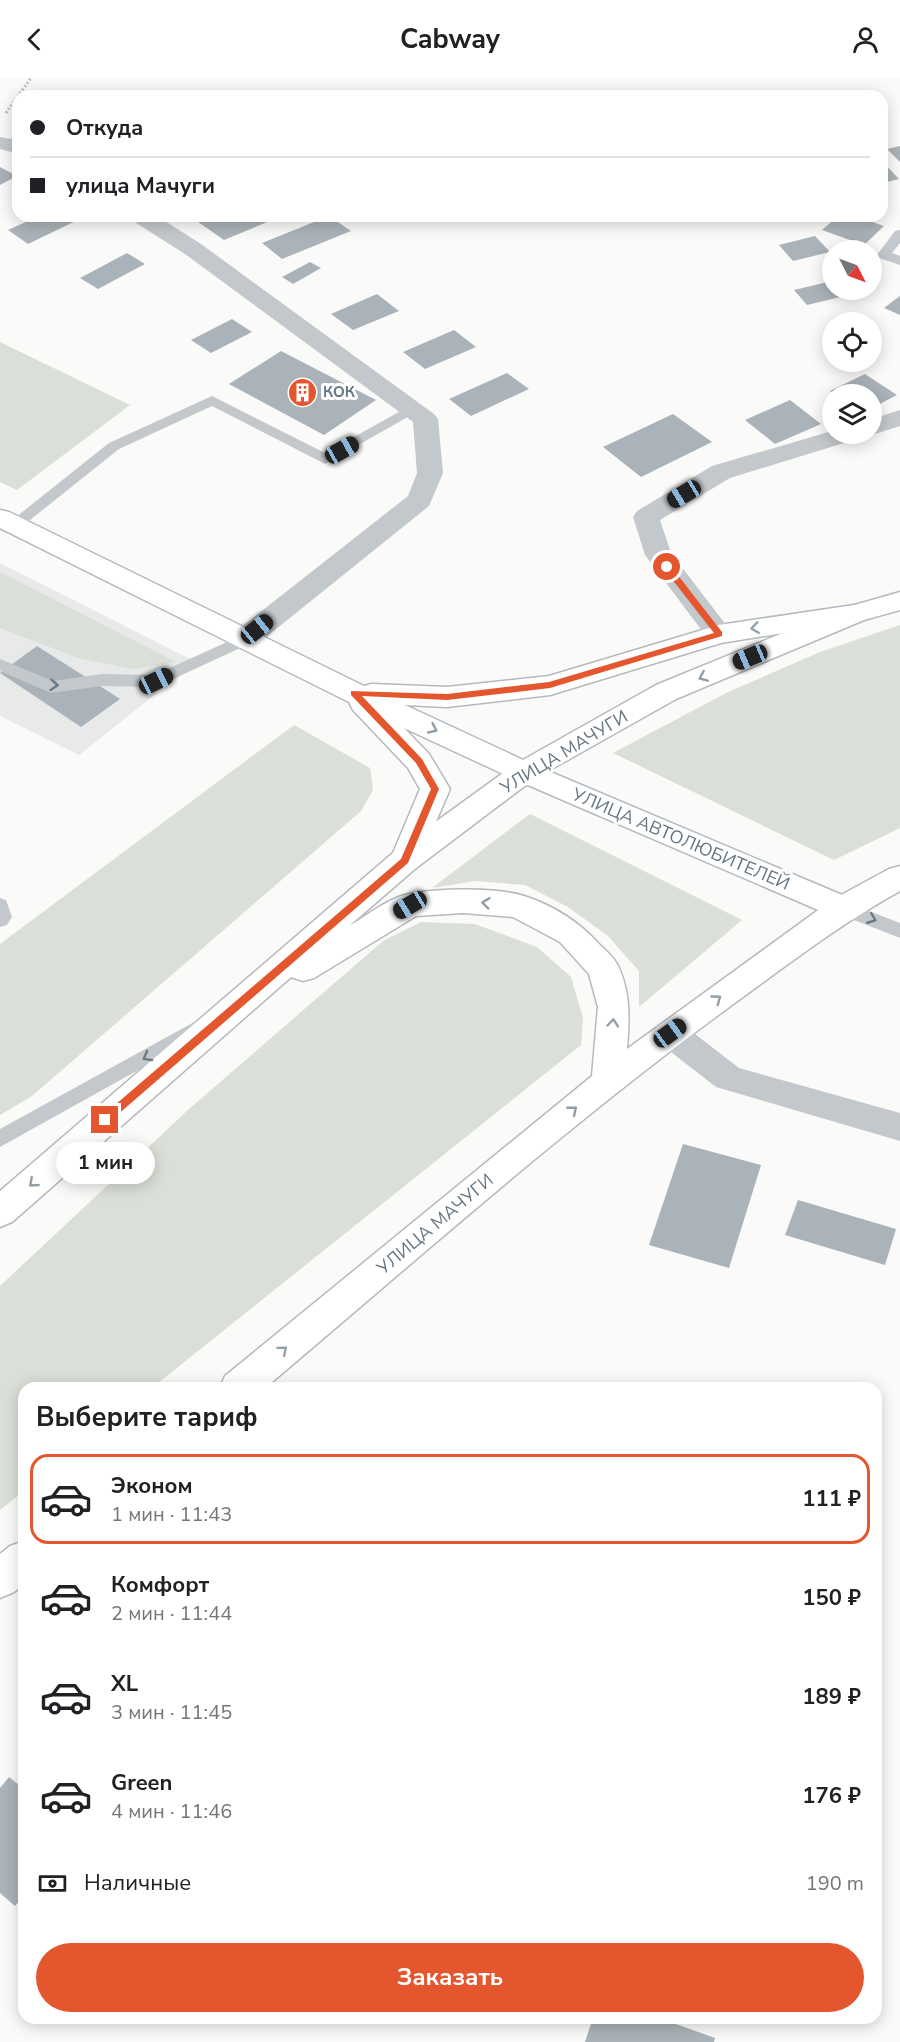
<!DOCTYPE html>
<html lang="ru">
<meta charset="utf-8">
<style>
body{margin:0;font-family:"Nunito Sans",sans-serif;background:#f6f6f6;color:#202124;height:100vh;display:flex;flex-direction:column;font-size:22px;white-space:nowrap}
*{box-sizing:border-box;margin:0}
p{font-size:20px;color:#757577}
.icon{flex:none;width:33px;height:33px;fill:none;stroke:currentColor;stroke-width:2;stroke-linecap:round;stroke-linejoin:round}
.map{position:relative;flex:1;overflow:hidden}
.sheet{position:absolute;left:18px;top:1304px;width:864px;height:642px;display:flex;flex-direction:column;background:#fff;border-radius:18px;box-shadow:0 3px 15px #0003}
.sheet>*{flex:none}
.guide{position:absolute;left:12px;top:12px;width:876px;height:132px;border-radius:18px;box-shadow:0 3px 15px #0003;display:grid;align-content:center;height:132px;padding:0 18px;background:#fff}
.needle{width:39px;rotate:132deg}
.buttons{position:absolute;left:822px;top:162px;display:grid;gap:12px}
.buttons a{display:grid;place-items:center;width:60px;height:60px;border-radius:50%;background:#fff;box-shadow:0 3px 15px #0003;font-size:30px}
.end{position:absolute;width:27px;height:27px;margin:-14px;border:8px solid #e4572e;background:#fff;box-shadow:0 0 0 3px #fff}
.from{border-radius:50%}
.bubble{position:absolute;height:42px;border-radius:21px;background:#fff;box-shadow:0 3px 15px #0003;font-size:20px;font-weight:700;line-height:42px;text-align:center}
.car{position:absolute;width:18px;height:36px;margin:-18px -9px;border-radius:8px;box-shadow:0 0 4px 2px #0007;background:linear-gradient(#222 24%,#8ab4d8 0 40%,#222 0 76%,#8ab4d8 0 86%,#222 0)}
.guide b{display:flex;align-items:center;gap:21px;height:57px;font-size:22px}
.guide b+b{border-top:2px solid #e0e0e0}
.guide i{width:15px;height:15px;background:#202124}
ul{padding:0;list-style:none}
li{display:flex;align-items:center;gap:18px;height:90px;margin:0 12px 9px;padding:0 6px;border:3px solid transparent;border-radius:18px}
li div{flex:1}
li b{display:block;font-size:22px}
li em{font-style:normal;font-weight:700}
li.selected{border-color:#e4572e}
li>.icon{width:54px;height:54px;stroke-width:1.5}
h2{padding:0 18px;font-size:27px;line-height:72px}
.pay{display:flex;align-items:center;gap:15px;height:66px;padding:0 18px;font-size:22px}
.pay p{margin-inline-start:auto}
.action{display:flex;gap:12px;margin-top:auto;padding:12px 18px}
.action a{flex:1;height:69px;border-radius:36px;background:#e4572e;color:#fff;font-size:24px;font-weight:700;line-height:69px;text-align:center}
header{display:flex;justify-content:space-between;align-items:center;height:78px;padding:0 18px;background:#fff;font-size:27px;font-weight:700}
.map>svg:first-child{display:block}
</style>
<header><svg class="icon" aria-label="back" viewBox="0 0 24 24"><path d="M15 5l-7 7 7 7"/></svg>Cabway<svg class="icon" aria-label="person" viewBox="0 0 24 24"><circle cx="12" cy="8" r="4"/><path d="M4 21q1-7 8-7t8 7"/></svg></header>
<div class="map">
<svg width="900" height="1964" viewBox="0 0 900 1964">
<rect width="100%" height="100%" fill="#fafaf8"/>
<path fill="#e8e9e9" d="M0 485 196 584 79 677 0 638Z"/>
<path fill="#dadfd7" d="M0 264 130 327 17 412 0 404Z
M0 494 176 584 133 591 78 580 0 550Z
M900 547V750L834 782 613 675 726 615 820 574Z
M294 647 370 690 373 712 361 733 32 1018 0 1037V866Z
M530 736 742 842 639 929V893L608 858 568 829 525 807 475 803 432 810Z
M421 844 475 846 537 869 571 899 583 940 581 967 153 1309 24 1310V1413L0 1432V1208L188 1032 383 863Z"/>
<path fill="#aab3b9" d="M900 68V84L887 71Z
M882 83 899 101 882 105Z
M0 89 17 98 0 107Z
M39 138H79L82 140 28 166 8 152Z
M194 138H282L224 162 191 139Z
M329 138 351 153 282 181 262 165Z
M838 138H856L884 148 864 167 822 152Z
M815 158 830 174 793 183 779 167Z
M127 175 145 186 98 211 80 200Z
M310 184 321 190 293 206 282 199Z
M832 203V212H849L853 216 807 227 794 212Z
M377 216 399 233 353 252 331 236Z
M900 218V237L884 230Z
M232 241 252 254 211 275 191 262Z
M454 252 476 269 425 291 403 274Z
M281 273 376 322 324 357 229 306Z
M507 295 529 311 471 338 449 321Z
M865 296 897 317 872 330V316H834L830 313Z
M790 322 821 346 775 366 745 342Z
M673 336 712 364 641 399 603 369Z
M37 568 103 610 120 621 81 649 0 595Z
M683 1066 761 1087 729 1190 649 1167Z
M798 1122 896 1151 885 1187 785 1157Z
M9 1699 24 1711V1818L15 1828 0 1815V1710Z
M593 1940H659L715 1960 714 1964H585Z"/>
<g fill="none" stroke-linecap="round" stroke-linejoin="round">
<defs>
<path id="secondary" d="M0 432 9 434 364 608 371 606 447 609 549 598 719 547 854 527 864 530 868 536 864 542 721 565 550 617 447 629 405 627 534 687 854 822 859 830 854 838 843 842 832 838 514 701 404 650 429 676 450 711 416 790 405 793 394 790 390 782 420 711 408 690 353 632 349 624 0 450Z"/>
<path id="primary" d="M900 514V532L864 542 676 621 534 701 416 790 349 848C367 838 388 820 409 816 438 810 500 809 527 819 554 828 580 845 599 866 606 873 615 880 619 890 631 917 629 943 627 971L832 822 889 791 900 788V813C840 846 787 887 732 927 569 1046 419 1180 265 1310H220L225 1298 592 998 598 929 589 896 560 864 513 839 463 835 416 838 314 900 303 903 291 899 12 1144 0 1149V1113L394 774 514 687 656 607 844 530Z
M24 1463V1506L14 1514 0 1520V1476L10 1468Z"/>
</defs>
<use href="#secondary" stroke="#b3babf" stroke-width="3"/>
<use href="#primary" stroke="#b5babe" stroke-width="3"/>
<path stroke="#bbbfc2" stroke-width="3" stroke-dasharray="2 2" stroke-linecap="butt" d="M6 35 31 0"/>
<path fill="#c3c8cc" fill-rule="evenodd" d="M900 152V165L892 175 900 178V187L879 180 877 177 895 153Z
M212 318 325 375 408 329H418L420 332 325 386 212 328 119 371 20 450 14 452 6 447 109 365Z
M245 556 251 557 253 561 251 565 156 609 102 608 51 615 0 593V581L53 603 102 596 154 597Z
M0 820 6 822 12 839 7 847 0 849Z
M843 823 900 845V860L836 835 834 830 836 825Z
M196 943 203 946 206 951 203 956 0 1069V1051Z"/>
<path fill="#c3c8cc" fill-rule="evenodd" d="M0 59 18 62V76L0 71Z
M130 138H157L201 166 434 336 438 341 443 395 429 428 255 568 245 570 235 568 231 561 235 554 408 418 417 395 413 344 185 176 133 143Z
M900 332V348L872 357 868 356H872V341Z
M832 353V356H861L857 361 730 400 660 442 671 475 733 556 729 562 719 565 709 562 645 477 633 439 637 433 712 388Z
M670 942 682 946 739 990 900 1035V1063L716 1009 658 964 654 955 658 946Z"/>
<use href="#secondary" fill="#fff" fill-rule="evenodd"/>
<use href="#primary" fill="#fff" fill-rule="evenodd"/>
</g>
<defs><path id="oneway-chevron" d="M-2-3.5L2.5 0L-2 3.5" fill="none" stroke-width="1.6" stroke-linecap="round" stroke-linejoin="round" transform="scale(1.5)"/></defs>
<g stroke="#939fa8">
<use href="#oneway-chevron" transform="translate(755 550) rotate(172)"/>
<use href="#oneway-chevron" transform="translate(703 599) rotate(157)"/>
<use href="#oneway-chevron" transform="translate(433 651) rotate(25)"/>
<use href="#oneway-chevron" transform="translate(486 825) rotate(-174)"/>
<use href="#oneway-chevron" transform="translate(717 921) rotate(-36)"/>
<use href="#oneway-chevron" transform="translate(613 945) rotate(-85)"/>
<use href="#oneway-chevron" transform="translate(573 1032) rotate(-39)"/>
<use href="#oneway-chevron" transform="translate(33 1105) rotate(139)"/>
<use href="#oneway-chevron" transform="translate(283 1272) rotate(-40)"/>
</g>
<g stroke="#6a7a87">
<use href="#oneway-chevron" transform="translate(54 607) rotate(4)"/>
<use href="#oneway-chevron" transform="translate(872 841) rotate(22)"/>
<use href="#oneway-chevron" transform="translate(147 979) rotate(151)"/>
</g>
<path fill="#e4572e" d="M664 487H670L722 554V558L550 610 447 622 362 618 422 681 439 711 408 785 108 1045H101V1039L401 781 431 711 416 685 351 617V613L447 616 549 604 714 555 664 491Z"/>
<defs>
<symbol id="building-disc" viewBox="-11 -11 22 22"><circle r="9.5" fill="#e4572e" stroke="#fff"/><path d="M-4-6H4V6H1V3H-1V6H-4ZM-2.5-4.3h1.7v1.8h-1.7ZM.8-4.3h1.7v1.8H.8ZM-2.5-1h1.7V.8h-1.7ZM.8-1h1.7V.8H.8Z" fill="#fff"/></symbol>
</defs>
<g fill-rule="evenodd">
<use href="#building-disc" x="286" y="298" width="33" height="33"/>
</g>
<g text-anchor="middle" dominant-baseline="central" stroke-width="6" stroke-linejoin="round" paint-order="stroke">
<g font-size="15" font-weight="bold" fill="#657683" stroke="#fff" text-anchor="start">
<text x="323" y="314">КОК</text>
</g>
<g font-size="18" fill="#657683" stroke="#fff">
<text transform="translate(564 674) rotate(-31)">УЛИЦА МАЧУГИ</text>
<text transform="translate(681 761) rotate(23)">УЛИЦА АВТОЛЮБИТЕЛЕЙ</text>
<text transform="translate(435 1146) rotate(-40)">УЛИЦА МАЧУГИ</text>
</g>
</g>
</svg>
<div class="buttons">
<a><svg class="needle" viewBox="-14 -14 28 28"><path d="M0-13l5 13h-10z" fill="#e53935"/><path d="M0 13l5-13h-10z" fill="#757577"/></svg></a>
<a><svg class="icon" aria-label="locate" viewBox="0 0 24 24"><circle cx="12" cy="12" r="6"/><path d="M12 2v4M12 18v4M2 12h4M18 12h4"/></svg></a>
<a><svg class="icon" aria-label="layers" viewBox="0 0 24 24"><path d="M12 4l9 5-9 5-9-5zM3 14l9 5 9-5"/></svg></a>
</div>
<i class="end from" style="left:667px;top:489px"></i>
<i class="end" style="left:105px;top:1042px"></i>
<div class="bubble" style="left:56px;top:1064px;width:99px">1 мин</div>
<i class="car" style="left:342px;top:372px;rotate:61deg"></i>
<i class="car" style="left:684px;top:416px;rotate:239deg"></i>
<i class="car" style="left:257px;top:551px;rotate:51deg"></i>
<i class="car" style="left:750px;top:579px;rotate:247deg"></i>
<i class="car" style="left:156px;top:603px;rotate:64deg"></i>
<i class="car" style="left:410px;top:827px;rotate:239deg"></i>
<i class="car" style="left:670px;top:955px;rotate:54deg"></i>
<div class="guide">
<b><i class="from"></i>Откуда</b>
<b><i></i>улица Мачуги</b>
</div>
<section class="sheet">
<h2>Выберите тариф</h2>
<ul>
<li class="selected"><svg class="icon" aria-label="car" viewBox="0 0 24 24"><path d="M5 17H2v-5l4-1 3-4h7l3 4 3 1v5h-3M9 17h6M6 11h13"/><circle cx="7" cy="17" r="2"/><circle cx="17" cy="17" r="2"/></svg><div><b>Эконом</b><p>1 мин · 11:43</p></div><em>111 ₽</em></li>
<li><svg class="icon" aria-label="car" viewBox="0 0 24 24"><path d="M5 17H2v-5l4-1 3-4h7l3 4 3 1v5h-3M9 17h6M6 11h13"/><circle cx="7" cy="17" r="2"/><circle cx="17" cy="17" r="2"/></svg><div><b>Комфорт</b><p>2 мин · 11:44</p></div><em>150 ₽</em></li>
<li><svg class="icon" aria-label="car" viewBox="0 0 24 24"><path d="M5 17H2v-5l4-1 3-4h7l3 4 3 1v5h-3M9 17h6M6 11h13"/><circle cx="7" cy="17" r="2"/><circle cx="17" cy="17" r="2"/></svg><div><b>XL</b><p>3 мин · 11:45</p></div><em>189 ₽</em></li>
<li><svg class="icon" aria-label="car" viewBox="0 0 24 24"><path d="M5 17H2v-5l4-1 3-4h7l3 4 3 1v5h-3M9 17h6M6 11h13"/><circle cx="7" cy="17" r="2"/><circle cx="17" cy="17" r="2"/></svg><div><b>Green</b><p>4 мин · 11:46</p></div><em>176 ₽</em></li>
</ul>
<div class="pay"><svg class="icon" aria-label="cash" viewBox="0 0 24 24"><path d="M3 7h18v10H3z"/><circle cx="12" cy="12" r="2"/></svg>Наличные<p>190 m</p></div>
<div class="action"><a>Заказать</a></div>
</section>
</div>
